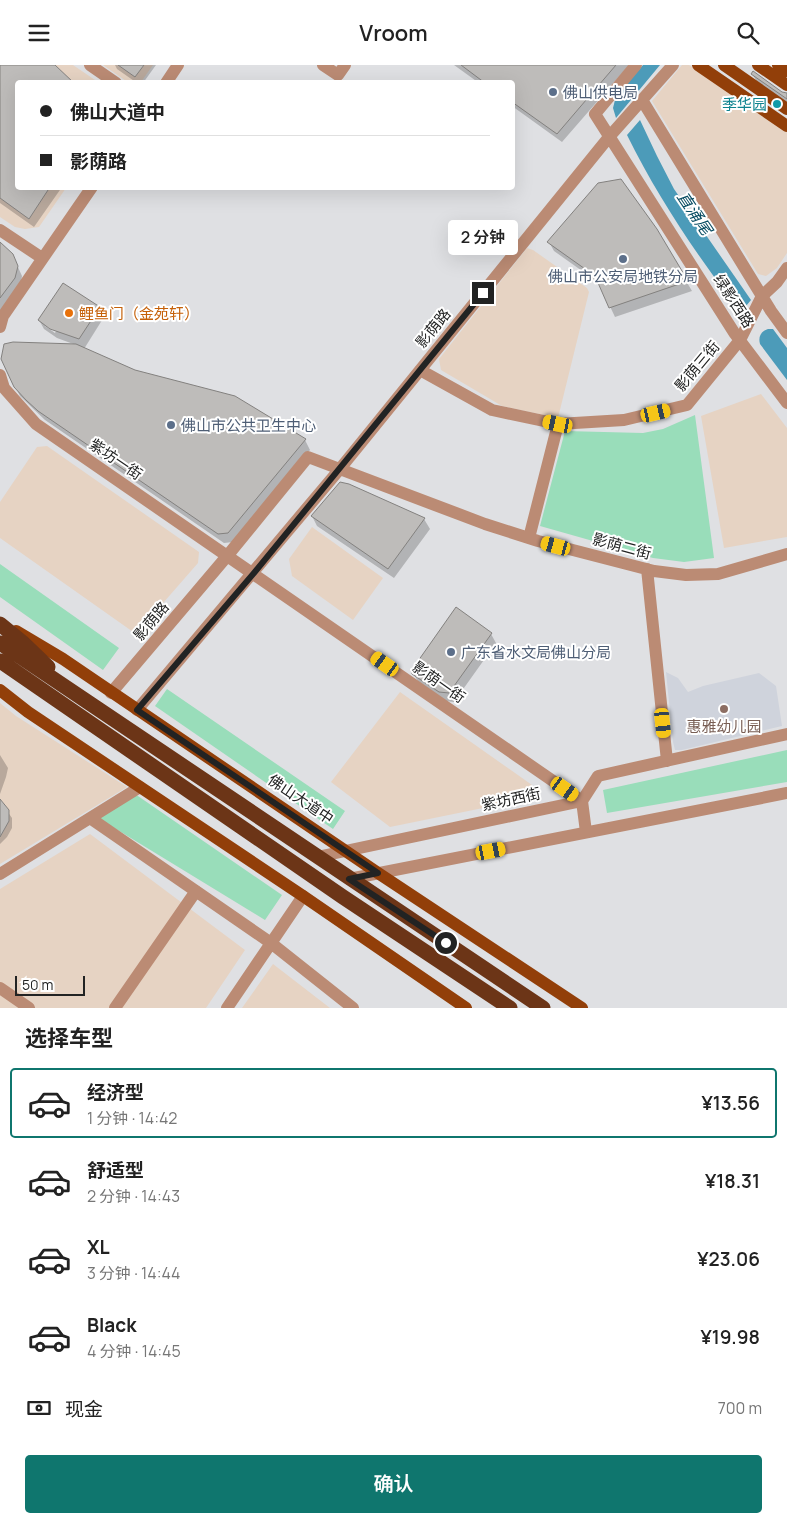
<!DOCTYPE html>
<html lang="zh">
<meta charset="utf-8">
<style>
body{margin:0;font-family:Manrope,"Noto Sans SC",sans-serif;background:#f6f6f6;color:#222;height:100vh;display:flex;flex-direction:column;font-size:19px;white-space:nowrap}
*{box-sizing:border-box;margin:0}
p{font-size:16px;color:#767676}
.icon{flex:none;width:28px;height:28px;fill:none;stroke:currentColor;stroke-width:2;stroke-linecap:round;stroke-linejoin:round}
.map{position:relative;height:943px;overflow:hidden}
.details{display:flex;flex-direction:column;background:#fff;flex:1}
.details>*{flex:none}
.guide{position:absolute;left:15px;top:15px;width:500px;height:110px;border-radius:5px;box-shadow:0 5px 20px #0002;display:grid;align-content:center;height:110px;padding:0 25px;background:#fff}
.scale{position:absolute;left:15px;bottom:12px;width:70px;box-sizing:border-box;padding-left:5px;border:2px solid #222323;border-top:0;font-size:14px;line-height:18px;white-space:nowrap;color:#222323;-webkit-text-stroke:4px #fff;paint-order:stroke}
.end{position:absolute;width:22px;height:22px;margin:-11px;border:6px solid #222323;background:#fff;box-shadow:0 0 0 2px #fff}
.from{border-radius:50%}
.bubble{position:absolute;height:35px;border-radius:5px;background:#fff;box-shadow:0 5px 20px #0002;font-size:16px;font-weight:600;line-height:35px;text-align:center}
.car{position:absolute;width:15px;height:30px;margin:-15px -8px;border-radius:6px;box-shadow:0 0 4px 1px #0007;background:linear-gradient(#f5c518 24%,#345 0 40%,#f5c518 0 76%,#345 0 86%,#f5c518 0)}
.guide b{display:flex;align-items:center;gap:18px;height:48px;font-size:19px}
.guide b+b{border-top:1px solid #e0e0e0}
.guide i{width:12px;height:12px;background:#222}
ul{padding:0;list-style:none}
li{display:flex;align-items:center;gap:15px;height:70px;margin:0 10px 8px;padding:0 15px;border:2px solid transparent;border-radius:5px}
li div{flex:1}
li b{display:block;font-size:19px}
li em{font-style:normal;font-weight:600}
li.on{border-color:#0f766e}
li>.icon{width:45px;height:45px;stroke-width:1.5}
h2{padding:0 25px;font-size:22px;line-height:60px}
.pay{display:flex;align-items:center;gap:12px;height:55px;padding:0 25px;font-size:19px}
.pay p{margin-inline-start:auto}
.action{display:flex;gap:10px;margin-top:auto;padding:10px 25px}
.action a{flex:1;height:58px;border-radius:5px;background:#0f766e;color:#fff;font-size:20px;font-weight:600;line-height:58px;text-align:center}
header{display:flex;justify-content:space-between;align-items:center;height:65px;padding:0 25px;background:#fff;font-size:22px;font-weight:600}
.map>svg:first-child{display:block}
</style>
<header><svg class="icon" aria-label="menu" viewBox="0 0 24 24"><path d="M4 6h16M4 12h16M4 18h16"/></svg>Vroom<svg class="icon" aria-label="search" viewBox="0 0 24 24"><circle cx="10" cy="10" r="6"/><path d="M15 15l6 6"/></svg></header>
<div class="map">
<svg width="787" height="943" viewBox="0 0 787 943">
<rect width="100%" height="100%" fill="#dfe0e3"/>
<path fill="#e6d3c3" d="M0 0H73L98 17 18 18V122L66 123 39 162 25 164 15 162 0 152Z
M103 0H153L141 17 126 16Z
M682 0H689L787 64V188L777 203 766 211 758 209 652 36Z
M527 183 533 185 587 223 589 227 558 353 502 341 441 305 439 294Z
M761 329 787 363V472L724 483 701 351Z
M47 381 199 487 198 498 136 569 0 473V437L37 382Z
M312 462 383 513 353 555 292 511 289 494Z
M400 627 532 720V733L390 762 331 717Z
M0 638 16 651 127 722 0 799Z
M90 769 245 885 206 943H0V824Z
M273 899 330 943H242Z"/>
<path fill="#cfd3dc" d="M666 607 678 613 688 627 703 621 759 608 776 621 782 661 682 685H675L673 677Z"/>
<path fill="#99ddba" d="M695 350 714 493 684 497 653 493 540 461 565 366 643 368 663 364Z
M0 499 119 583 103 605 0 532Z
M167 624 345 746 333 764 155 641Z
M787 685V717L607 748 603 725Z
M135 729 282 830 265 855 98 753Z"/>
<path fill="#4c9bb9" d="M643 0H660L616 53 613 43 616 31Z
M640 55 657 91 674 124 751 235 746 241 736 242C695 187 657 131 627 70Z
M768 264H773L787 283V315L760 279C758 272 761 266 768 264Z"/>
<path fill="#0003" fill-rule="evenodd" d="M0 0H53L18 18V122H62L34 162 0 138Z
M115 0H156L143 18H137L117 4Z
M454 0H629L562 77 512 41V18H479Z
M752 9 782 28H787V39L758 18Z
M656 165 692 226 615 252 599 218 554 186 549 177Z
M0 179 17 200 22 211 20 223 0 249Z
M99 243 104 252 84 284 135 306 234 332 305 375 310 385 233 477 224 478 45 355 20 331 15 321 76 280 57 273 44 264 39 255ZM45 258 56 266 55 268 45 261Z
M349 420 424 454 430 464 394 513 317 461 312 451Z
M491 569 496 578 454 637 445 636 419 618 413 608Z
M0 690 8 703 6 712 0 729Z
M0 736 12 753V763L7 772 0 779Z"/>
<path fill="#bebcba" stroke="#83817f" d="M0 0H55L74 18H18V122H50L29 154 0 133Z
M118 0H144L135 12Z
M461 0H616L557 69 512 37V18H485Z
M753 6 782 27 787 28V34L751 9Z
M621 114 657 164 688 216 609 243 595 211 547 177 598 118Z
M0 177 13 189 18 201 15 213 0 233Z
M63 218 100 242 79 274 50 264 38 255Z
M13 277 76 279 135 305 235 331 306 374 228 468 218 469 38 346 26 335 14 322 1 294 4 279Z
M340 417 349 419 425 453 388 504 311 451Z
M456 542 492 568 449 628 439 627 412 609 411 606Z
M0 734 9 745V756L0 772Z"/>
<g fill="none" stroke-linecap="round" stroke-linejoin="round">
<path stroke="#bb8b74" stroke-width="12" d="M90 0 116 18
M323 0 338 10 345 0
M636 0 595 49 735 269 787 338
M166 18 178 0
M642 35 771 246 787 268
M0 165 42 193
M0 262 3 251 92 122
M420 305 492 345 558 359 624 355 687 340 740 275 762 231 777 217 787 203
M0 310 4 323 36 359 582 736 586 767
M529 473 558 359
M647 504 667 696
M111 628 228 490 308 392 485 459 538 476 654 506 686 510 718 509 787 489
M137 645 339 405 609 72 673 0
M90 753 140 722
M317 792 582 736 598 711 787 669
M0 809 90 753 271 878 353 943
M349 814 787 728
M0 923 29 943
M115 943 196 826
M227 943 303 831"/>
<path stroke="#923f09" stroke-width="12" d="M698 0 787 61
M724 0 787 44
M758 0 787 20
M778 0 787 6
M16 566 63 594 378 808 582 943
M0 625 28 647 303 831 466 943"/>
<path stroke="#6c3517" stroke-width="15" d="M0 559 22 577 48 602
M0 578 543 943
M0 596 343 832 510 943"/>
</g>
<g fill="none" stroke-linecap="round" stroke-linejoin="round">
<path stroke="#222323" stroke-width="6" d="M446 878 349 814 378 808 137 645 254 508 483 228"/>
</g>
<g fill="#5c6f8a" stroke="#fff" stroke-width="2">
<circle cx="553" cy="27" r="5"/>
<circle cx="623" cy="194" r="5"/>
<circle cx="171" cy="360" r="5"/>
<circle cx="451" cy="587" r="5"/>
</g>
<circle fill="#0f9aa8" stroke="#fff" stroke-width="2" cx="777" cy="39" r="5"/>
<circle fill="#e8710a" stroke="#fff" stroke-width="2" cx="69" cy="248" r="5"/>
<circle fill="#8d6e63" stroke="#fff" stroke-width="2" cx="724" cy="644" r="5"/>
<g text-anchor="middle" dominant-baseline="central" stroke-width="4" stroke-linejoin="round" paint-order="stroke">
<g font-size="15" fill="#4e5e75" stroke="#fff" text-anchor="start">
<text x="563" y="27">佛山供电局</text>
<text x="623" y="211" text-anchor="middle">佛山市公安局地铁分局</text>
<text x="181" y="360">佛山市公共卫生中心</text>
<text x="461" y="587">广东省水文局佛山分局</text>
</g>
<g font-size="15" fill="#0d838f" stroke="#fff" text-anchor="end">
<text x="767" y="39">季华园</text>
</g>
<g font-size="15" fill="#222323" stroke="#fff">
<text transform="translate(734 236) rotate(57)">绿影西路</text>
<text transform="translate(433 263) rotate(-51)">影荫路</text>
<text transform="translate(697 301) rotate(-50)">影荫三街</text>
<text transform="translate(116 394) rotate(34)">紫坊一街</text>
<text transform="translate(622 481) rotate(15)">影荫二街</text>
<text transform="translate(151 556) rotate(-50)">影荫路</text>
<text transform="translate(439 617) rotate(35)">影荫一街</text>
<text transform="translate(301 734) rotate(34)">佛山大道中</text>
<text transform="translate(511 734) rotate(-12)">紫坊西街</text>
</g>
<g font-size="15" fill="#c56008" stroke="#fff" text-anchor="start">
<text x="79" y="248">鲤鱼门（金苑轩）</text>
</g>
<g font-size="15" fill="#785e54" stroke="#fff">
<text x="724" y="661">惠雅幼儿园</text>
</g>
<g font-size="16" font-style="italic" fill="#084c62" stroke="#fff">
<text transform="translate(695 148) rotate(56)">直涌尾</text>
</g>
</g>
</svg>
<div class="scale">50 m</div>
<i class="end from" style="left:446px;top:878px"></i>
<i class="end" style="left:483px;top:228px"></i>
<div class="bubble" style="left:448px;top:155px;width:70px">2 分钟</div>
<i class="car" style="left:656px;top:348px;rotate:77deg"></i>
<i class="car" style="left:558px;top:359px;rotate:282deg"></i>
<i class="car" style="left:556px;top:481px;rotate:285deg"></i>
<i class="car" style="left:385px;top:599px;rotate:305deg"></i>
<i class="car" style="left:663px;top:658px;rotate:174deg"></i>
<i class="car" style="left:565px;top:724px;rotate:125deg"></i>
<i class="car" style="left:491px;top:786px;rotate:79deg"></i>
<div class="guide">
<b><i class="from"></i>佛山大道中</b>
<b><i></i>影荫路</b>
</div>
</div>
<section class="details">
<h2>选择车型</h2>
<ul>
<li class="on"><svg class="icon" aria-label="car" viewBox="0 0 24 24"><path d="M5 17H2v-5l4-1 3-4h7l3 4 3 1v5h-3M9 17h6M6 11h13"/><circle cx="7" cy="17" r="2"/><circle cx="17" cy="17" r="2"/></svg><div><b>经济型</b><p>1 分钟 · 14:42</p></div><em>¥13.56</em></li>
<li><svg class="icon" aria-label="car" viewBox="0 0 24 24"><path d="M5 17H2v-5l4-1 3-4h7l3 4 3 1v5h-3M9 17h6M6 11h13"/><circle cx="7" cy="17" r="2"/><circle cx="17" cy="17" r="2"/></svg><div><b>舒适型</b><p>2 分钟 · 14:43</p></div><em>¥18.31</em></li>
<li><svg class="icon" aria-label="car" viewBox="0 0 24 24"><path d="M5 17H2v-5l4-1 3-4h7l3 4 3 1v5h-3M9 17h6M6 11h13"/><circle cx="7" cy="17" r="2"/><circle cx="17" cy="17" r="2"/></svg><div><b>XL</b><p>3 分钟 · 14:44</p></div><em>¥23.06</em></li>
<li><svg class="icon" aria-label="car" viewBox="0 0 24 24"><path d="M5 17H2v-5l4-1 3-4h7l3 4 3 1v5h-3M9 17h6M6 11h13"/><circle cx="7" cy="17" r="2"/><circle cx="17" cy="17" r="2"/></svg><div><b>Black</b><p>4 分钟 · 14:45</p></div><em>¥19.98</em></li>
</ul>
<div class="pay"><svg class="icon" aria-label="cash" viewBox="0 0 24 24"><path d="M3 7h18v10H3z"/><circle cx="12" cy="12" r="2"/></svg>现金<p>700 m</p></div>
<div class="action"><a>确认</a></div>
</section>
